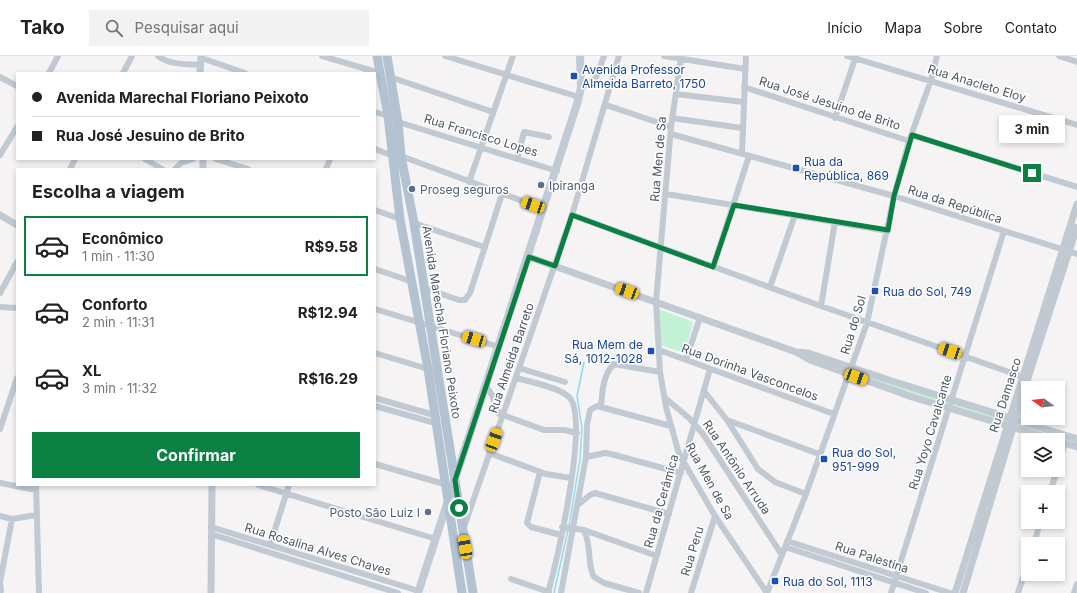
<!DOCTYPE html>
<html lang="pt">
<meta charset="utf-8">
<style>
body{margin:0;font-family:Inter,sans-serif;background:#f2f2f2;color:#222;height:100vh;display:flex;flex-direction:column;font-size:15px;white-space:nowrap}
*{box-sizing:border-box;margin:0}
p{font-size:13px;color:#767676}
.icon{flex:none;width:22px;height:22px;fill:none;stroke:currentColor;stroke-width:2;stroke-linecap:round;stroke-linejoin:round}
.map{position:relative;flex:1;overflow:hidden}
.sheet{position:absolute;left:16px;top:112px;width:360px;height:318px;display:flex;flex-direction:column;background:#fff;border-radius:0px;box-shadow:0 2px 6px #0003}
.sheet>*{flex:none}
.banner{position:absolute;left:16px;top:16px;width:360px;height:88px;border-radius:0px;box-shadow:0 2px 6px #0003;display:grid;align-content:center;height:88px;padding:0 16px;background:#fff}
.needle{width:26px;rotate:285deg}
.controls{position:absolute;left:1021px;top:325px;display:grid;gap:8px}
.controls a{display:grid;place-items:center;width:44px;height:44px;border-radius:0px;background:#fff;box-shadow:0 2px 6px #0003;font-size:20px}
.end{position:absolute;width:18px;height:18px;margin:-9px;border:5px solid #0b8043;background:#fff;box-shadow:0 0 0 2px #fff}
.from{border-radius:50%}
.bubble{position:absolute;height:28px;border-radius:0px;background:#fff;box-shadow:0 2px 6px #0003;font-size:13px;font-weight:700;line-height:28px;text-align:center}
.car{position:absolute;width:12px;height:24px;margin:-12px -6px;border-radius:5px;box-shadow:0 0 3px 1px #0007;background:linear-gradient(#f5c518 24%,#345 0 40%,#f5c518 0 76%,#345 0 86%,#f5c518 0)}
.banner b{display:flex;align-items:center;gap:14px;height:38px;font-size:15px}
.banner b+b{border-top:1px solid #e0e0e0}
.banner i{width:10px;height:10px;background:#222}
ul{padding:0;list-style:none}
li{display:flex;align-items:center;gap:12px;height:60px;margin:0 8px 6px;padding:0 8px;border:2px solid transparent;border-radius:0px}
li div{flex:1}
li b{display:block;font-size:15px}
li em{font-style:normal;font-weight:700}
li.selected{border-color:#0b8043}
li>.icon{width:36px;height:36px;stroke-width:1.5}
h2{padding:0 16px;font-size:18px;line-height:48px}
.cta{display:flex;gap:8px;margin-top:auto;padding:8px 16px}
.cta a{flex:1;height:46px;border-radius:0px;background:#0b8043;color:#fff;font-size:16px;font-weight:700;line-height:46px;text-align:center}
header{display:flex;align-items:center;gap:24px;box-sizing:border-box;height:56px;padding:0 20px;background:#fff;border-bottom:1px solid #e0e0e0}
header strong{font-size:19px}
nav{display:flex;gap:22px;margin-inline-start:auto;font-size:14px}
.search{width:280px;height:36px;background:#f2f2f2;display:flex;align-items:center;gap:10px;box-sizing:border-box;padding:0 14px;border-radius:0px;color:#767676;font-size:15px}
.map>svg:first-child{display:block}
</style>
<header>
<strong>Tako</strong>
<div class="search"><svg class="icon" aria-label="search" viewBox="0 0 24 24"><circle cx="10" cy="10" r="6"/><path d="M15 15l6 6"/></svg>Pesquisar aqui</div>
<nav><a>Início</a><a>Mapa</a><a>Sobre</a><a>Contato</a></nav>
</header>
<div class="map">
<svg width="1077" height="537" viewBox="0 0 1077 537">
<rect width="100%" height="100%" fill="#f5f3f3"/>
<path fill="#c3f1d5" d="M656 252 693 266 685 297 657 288Z
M804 296 1077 384V390L851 318Z"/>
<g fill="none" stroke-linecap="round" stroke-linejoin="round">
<path stroke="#90daee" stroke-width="1.5" d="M569 470 580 403 582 372 577 340 584 306
M554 537 568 474"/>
<path stroke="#c1cad2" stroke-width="6" d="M158 0C169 9 186 8 200 9
M322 0 380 17
M445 0 579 41
M664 0 745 13
M847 0 1077 69
M1059 0 1077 6
M201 2 245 17
M681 2 671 71 656 246 660 316 666 351 679 398 715 460 767 537
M49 17 58 0
M123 17 132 0
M0 21 17 30
M390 21 493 56
M744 31 909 85
M581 32C602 20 596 20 604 0
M676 38 743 46
M606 49 671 71
M375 56 388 60
M672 62 742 72
M835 62 856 0
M398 66 557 115
M671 78 894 140 1077 198
M912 79 1077 131
M375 93 393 100
M742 97 746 0
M0 99 17 71
M401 100 544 153
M145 103 162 113
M216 103 248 113
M517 103 524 76 549 81
M70 113 75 103
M175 113 181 107 193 103
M326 113 330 103
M469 126 513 0
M666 138 888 175
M375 154 400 163
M572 159 821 250 1026 322
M414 167 484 191
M713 211 749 100
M375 213 410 225
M770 231 795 159
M424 232 459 244H465L470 237 502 138
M0 237 17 206
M821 250 835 166
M0 251 17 252
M375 253 499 291
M659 294 834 358
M375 297 428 313
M686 304 700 261
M519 312 565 326
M516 322C528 325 562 332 570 342 589 367 557 504 548 537
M486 330 492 339 499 358 503 359 544 374H564L577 377
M704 335 727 364 758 413 775 426 806 438
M375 342 434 359
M665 342 689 362 703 378 782 499
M375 350 435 367
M601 351C602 337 603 318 614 308L660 316
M727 364 819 398
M0 373 17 322
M489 397 546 418 571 422
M586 401 605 397 611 398 681 417
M375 408 444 428
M1058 409 1065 387
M540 416 527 467 531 471 561 479
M0 427 36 434
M36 429 39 537
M258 429 436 483
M1050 436 1057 414
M579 448 590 439 595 437 669 458
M0 460 12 463 36 459
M211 471 419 535
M464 471 572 159 619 0
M562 471 584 474 657 500
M584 474C592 491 587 510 594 521L604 527 639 537
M211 478 398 537
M787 485 950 537
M1034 488 1040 466
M270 489 289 429
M785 491 926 537
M511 523 549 536
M1 535 0 526 12 463
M561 537 586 401 587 369 590 354 597 350 671 370
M646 537 710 313
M691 537 715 460
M767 537 806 438 867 267 894 140 909 85 931 24 937 0
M891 537 1004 175
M1018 537 1028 506
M1074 537 1077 528"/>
<path stroke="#c1cad2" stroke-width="7" d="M200 17 201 0
M203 103V113
M0 159 17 169
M529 201 796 296 810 304 912 341 1055 384
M796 296 808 297 895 326 1077 383
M1058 385 1077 391
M211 537 212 429
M955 537 1077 148
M963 537 1028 322 1077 171"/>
<path stroke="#c1cbd6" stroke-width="8" d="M418 537 577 48 581 32 580 0"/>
<path stroke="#b3c2d1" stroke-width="9" d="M377 0 388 60 400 163 428 313 462 537
M387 0 398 66 401 100 414 167 473 537"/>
</g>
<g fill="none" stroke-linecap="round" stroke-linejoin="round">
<path stroke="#0b8043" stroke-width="5" d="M459 452 455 424 529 201 555 210 572 159 713 211 734 149 888 174 894 140 912 79 1032 117"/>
</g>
<g fill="#1a4fb4" stroke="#fff" stroke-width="1.5">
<rect x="570" y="16" width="8" height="8" rx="2"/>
<rect x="792" y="108" width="8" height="8" rx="2"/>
<rect x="871" y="231" width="8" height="8" rx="2"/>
<rect x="647" y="291" width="8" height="8" rx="2"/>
<rect x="820" y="399" width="8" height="8" rx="2"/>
<rect x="771" y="521" width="8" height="8" rx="2"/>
</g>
<g fill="#5c6f8a" stroke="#fff" stroke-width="1.5">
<circle cx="541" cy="129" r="4"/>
<circle cx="412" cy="133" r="4"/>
<circle cx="428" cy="456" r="4"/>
</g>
<g text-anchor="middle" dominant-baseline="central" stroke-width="3" stroke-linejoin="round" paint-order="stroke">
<g font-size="12" fill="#164399" stroke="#fff" text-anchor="start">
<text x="582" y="13">Avenida Professor<tspan x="582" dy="14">Almeida Barreto, 1750</tspan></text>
<text x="804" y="105">Rua da<tspan x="804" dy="14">República, 869</tspan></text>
<text x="883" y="235">Rua do Sol, 749</text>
<text x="643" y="288" text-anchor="end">Rua Mem de<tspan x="643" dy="14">Sá, 1012-1028</tspan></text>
<text x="832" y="396">Rua do Sol,<tspan x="832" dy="14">951-999</tspan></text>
<text x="783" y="525">Rua do Sol, 1113</text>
</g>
<g font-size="12" fill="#4a5661" stroke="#fff">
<text transform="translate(977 27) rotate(17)">Rua Anacleto Eloy</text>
<text transform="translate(830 47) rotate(18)">Rua José Jesuino de Brito</text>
<text transform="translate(481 79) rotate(17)">Rua Francisco Lopes</text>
<text transform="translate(658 103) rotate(-85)">Rua Men de Sa</text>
<text transform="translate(955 148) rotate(18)">Rua da República</text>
<text transform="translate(442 266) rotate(81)">Avenida Marechal Floriano Peixoto</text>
<text transform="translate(853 269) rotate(-73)">Rua do Sol</text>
<text transform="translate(511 302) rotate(-71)">Rua Almeida Barreto</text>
<text transform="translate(750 316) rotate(20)">Rua Dorinha Vasconcelos</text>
<text transform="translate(1005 339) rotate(-72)">Rua Damasco</text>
<text transform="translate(930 376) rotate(-73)">Rua Yoyo Cavalcante</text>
<text transform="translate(737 411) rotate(56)">Rua Antônio Arruda</text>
<text transform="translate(710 425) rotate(61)">Rua Men de Sa</text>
<text transform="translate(661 445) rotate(-74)">Rua da Cerâmica</text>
<text transform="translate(318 493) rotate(17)">Rua Rosalina Alves Chaves</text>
<text transform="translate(692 495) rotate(-73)">Rua Peru</text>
<text transform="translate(872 501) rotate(18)">Rua Palestina</text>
</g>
<g font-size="12" fill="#4e5e75" stroke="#fff" text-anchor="start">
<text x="549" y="129">Ipiranga</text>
<text x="420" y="133">Proseg seguros</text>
<text x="420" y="456" text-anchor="end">Posto São Luiz I</text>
</g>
</g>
</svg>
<div class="controls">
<a><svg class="needle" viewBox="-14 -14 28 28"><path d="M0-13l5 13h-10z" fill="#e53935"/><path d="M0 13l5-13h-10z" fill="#767676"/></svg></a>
<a><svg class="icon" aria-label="layers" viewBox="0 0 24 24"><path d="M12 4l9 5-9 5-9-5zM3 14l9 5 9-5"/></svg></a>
<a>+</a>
<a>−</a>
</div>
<i class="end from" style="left:459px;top:452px"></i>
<i class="end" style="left:1032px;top:117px"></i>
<div class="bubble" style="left:999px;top:59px;width:66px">3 min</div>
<i class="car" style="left:533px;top:149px;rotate:289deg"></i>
<i class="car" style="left:627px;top:235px;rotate:290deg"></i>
<i class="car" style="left:474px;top:283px;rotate:287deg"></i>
<i class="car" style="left:950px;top:295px;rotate:289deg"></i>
<i class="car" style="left:856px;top:321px;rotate:110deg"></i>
<i class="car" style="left:494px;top:384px;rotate:20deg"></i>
<i class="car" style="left:465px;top:491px;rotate:350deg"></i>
<div class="banner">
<b><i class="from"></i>Avenida Marechal Floriano Peixoto</b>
<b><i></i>Rua José Jesuino de Brito</b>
</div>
<section class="sheet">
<h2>Escolha a viagem</h2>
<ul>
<li class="selected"><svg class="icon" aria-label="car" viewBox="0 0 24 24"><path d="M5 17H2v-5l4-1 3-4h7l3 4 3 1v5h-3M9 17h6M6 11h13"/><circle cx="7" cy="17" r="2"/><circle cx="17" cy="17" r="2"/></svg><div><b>Econômico</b><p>1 min · 11:30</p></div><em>R$9.58</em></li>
<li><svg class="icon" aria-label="car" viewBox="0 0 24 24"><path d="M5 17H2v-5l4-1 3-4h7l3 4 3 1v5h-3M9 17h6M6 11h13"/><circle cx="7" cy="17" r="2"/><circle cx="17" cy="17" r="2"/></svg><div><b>Conforto</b><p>2 min · 11:31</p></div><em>R$12.94</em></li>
<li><svg class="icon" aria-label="car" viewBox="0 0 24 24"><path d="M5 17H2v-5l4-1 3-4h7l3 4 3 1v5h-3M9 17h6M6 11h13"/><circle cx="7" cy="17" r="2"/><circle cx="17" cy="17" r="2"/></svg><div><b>XL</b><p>3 min · 11:32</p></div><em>R$16.29</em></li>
</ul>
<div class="cta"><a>Confirmar</a></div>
</section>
</div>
